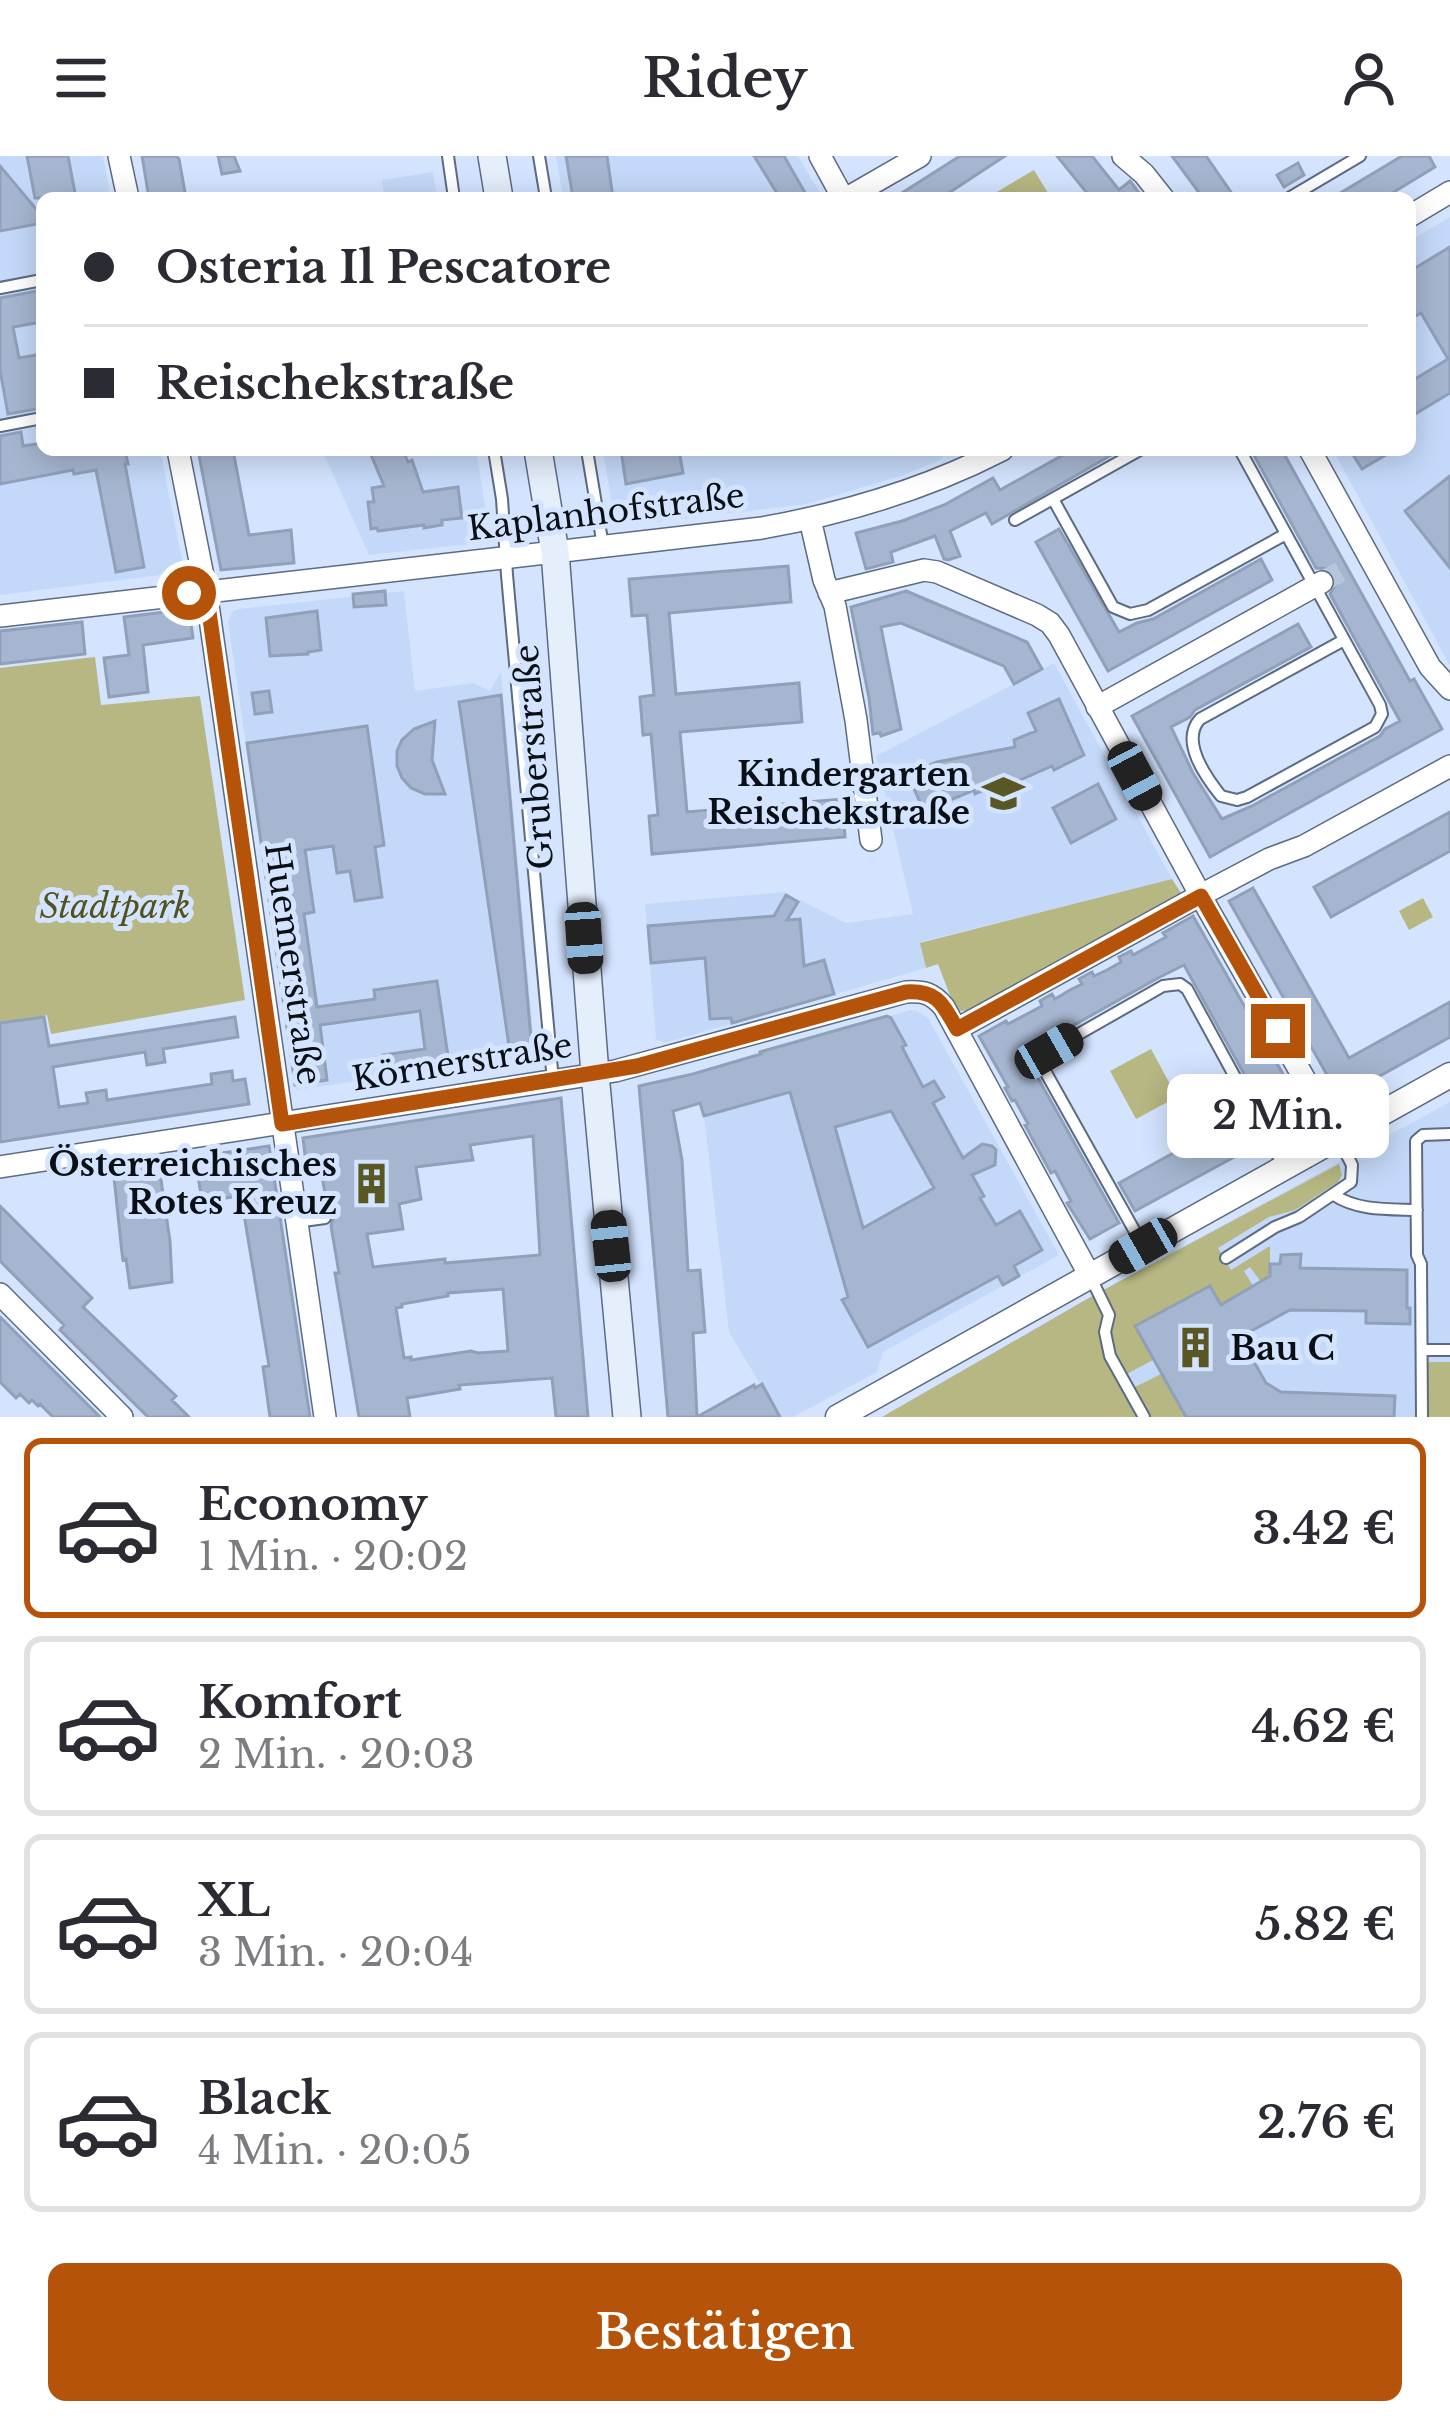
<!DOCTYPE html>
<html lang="de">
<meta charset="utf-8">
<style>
body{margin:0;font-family:"Libre Baskerville",serif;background:#f2f2f3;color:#2b2b33;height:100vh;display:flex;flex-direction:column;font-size:45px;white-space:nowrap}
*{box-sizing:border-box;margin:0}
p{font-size:39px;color:#7c7c81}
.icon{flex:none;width:66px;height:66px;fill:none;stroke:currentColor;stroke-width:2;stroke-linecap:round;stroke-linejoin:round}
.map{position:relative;height:1261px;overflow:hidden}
.details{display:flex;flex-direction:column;background:#fff;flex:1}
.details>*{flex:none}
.hud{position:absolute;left:36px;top:36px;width:1380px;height:264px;border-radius:18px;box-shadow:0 6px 30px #0003;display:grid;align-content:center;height:264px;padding:0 48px;background:#fff}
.end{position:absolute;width:54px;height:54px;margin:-27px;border:15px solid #b45309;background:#fff;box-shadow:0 0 0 6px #fff}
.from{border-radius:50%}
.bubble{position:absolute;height:84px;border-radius:18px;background:#fff;box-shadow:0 6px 30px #0003;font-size:39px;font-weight:600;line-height:84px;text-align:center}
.car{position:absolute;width:36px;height:72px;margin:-36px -18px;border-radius:15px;box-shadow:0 0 9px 3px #0007;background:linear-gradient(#222 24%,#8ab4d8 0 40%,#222 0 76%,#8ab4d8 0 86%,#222 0)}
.hud b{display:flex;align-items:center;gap:42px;height:114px;font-size:45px}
.hud b+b{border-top:3px solid #e1e1e2}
.hud i{width:30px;height:30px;background:#2b2b33}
ul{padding:21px 0 0;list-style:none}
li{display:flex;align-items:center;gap:36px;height:180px;margin:0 24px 18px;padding:0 24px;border:6px solid #e1e1e2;border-radius:18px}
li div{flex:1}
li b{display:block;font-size:45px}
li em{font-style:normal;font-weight:600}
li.current{border-color:#b45309}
li>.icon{width:108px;height:108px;stroke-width:1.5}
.primary-button{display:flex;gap:24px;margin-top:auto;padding:24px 48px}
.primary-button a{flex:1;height:138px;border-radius:18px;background:#b45309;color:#fff;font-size:48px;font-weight:600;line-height:138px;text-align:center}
header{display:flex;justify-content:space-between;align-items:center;height:156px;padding:0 48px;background:#fff;font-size:54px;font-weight:600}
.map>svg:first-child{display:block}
</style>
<header><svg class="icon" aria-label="menu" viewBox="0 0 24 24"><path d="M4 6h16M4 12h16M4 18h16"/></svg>Ridey<svg class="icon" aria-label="person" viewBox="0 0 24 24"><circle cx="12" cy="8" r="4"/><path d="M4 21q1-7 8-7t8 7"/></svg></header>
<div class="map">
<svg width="1450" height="1261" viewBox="0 0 1450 1261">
<rect width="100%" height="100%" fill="#d4e4ff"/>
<path fill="#c4d9f9" d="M0 0H103L111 42H42V294H160L183 409 177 417 0 439Z
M556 0H798L823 42H563Z
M433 16 437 42H363L384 39 382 24Z
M1450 61V510L1333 294H1410V85Z
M322 294H476L489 374 487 381 480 387 369 399Z
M603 294H950L940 304 904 319 807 348 631 369 621 366 613 355Z
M404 435 415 535 473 527 490 535 501 516 535 899 296 934 228 465 233 455 238 453Z
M1054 507 1172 723 921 786 926 812 664 887 656 883 645 748 784 736 846 767 913 758 876 600Z
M910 854 917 855 928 862 1059 1099 883 1196 877 1216 793 1261H780L729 1176 704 960 772 940 761 898Z
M1450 946V1261H882L1094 1139Z"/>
<path fill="#b6b782" d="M1034 14 1051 42H998L995 37Z
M95 501 101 549 200 540 245 844 51 878 47 859 0 867V512Z
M1172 723 1181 737 973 854 960 855 954 850 938 808 926 812 920 787Z
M1423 742 1433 761 1409 774 1399 755Z
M1151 893 1177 941 1136 963 1110 915Z
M1339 1008 1342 1019 1338 1026 1295 1054 1269 1061 1218 1092 1231 1114 1270 1090V1120L1261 1126 1250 1111 1244 1115 1253 1130 1221 1149 1210 1130 1135 1170 1153 1204 1127 1218 1135 1231 1161 1218 1186 1261H882L1094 1139Z
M1430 1206H1450V1261H1427L1426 1208Z"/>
<path fill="#a6b6d0" stroke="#90a0b9" stroke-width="3" fill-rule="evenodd" d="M27 0H68L76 42H35Z
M142 0H176L179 3 186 42H149Z
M218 0H234L240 15 222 18Z
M566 0H607L613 42H573Z
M754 0H784L808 42H780Z
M960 0H1005L941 42H894Z
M1057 0H1092L1119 34 1130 25 1143 42H1091Z
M1172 0H1206L1235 42H1203Z
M1402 0H1429L1435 11 1384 42H1332Z
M1298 7 1304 19 1284 31 1277 19Z
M0 10 42 60V67L0 75Z
M1450 91V237L1410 261V226L1448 203 1421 157 1410 163V115Z
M42 134V166L13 171 19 202 42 198V252L8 258 0 214V142Z
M21 276 23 290 42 287V294H125L128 308H125L144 411 116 416 96 314 74 318 73 314 0 328V280Z
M198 294H233L249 379 291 374 294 407 221 414Z
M369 294H403L408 306 412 304 423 336 458 331 462 362 442 364V369L424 372V369L378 375 377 372 371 373 368 346H374L372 332 384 330Z
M621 294H679L683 317 626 328Z
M1072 294H1120L992 368 986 357 950 375 960 400 948 404 944 403 935 380 891 396 893 406 866 413 856 377 902 365 944 349 993 322 1000 334Z
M1251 294H1282L1410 525 1414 523 1442 573 1210 701 1132 560 1298 468 1311 491 1195 554 1190 561 1171 571 1193 617 1222 663 1252 650 1380 580 1385 573 1400 565 1330 438 1337 427 1336 420 1329 413 1316 412Z
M1350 294H1394L1362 313Z
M1450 320V412L1405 355Z
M1059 373 1119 476 1137 467 1153 463 1261 403 1272 424 1108 515 1036 386Z
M788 410 791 446 669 457 676 538 799 527 802 566 680 576 687 656 842 643 845 681 652 698 649 660 658 659 651 578 643 579 640 541 654 539 647 459 632 460 629 423Z
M385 435 386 449 354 451 353 438Z
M906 435 1027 486 1042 513 1014 528 1004 510 901 467 881 471 901 573 881 580 880 577 873 578 869 542 851 451Z
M189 453 193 482 143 489 148 536 109 541 104 502 129 499 124 461Z
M317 455 321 494 308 496V498L270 500 266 462Z
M82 466 85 498 0 508V475Z
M269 535 272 556 255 558 252 537Z
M501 539 532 894 510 897 459 546Z
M1059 543 1084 599 1054 614 1052 610 1000 633 998 628 975 638 974 634 924 655 911 626 926 620 922 612 937 606 1015 591 1014 584 1036 575 1028 557Z
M435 565 432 604 445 638H425L411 632 402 622 397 610V595L402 584 414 573Z
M367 570 384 689 375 691 382 741 355 745 350 715 337 717 333 690 305 694 314 756 304 758 317 851 375 843 374 834 437 825 449 907 385 916 383 899 425 893 420 855 320 869 327 924 295 929 247 587Z
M1098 628 1116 663 1071 687 1053 652Z
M1450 656V695L1331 761 1314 731Z
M1253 732 1349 902 1450 846V881L1340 942 1229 745Z
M786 739 798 746 787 764 800 763 804 810 824 804 834 838 732 867 731 862 710 863 705 802 651 807 648 770 774 760Z
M1193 760 1308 962 1277 978 1184 809 1158 822 1024 897 1119 1067 1090 1083 1067 1047 1071 1045 1055 1015 1051 1017 1025 969 1028 968 1015 944 1012 945 1005 932 1008 931 979 880 1006 865 1008 868 1042 850 1040 845 1052 838 1055 843 1070 834 1082 828 1079 823 1092 816 1094 820 1107 814 1121 806 1119 801 1131 795 1133 799 1166 781 1163 777Z
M887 860 891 862 906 889 902 891 923 931 934 925 944 941 933 947 963 1002 982 988 992 990 996 994 995 1009 972 1019 984 1040 980 1042 996 1069 1020 1055 1042 1094 1014 1110 1019 1120 1003 1129 998 1120 868 1191 842 1144 848 1141 790 936 704 960 700 947 673 955 682 1004 688 1115 700 1114 705 1176 693 1177 697 1261H668L639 930 693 918 761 898 760 896ZM891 955 934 1032 863 1072 835 971Z
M44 861 49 890 235 861 238 881 163 893 165 906 147 909 145 896 53 911 59 951 88 947 86 937 106 934 107 944 212 928 211 918 232 915 233 925 245 923 249 948 0 986V867Z
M561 942 588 1261H556L552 1222 459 1229 460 1233 407 1242 410 1261H359L335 1117H339L331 1070 334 1060 328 1053 319 1005 306 1007 303 982ZM533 980 540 1099 445 1107V1103L373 1111 367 1078 403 1073 399 1048 421 1043 416 1011 473 1004 470 989ZM503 1133 508 1195 478 1197 471 1195 411 1204V1201L404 1202 396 1152 402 1151V1148L448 1140V1137Z
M1244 958 1260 987 1135 1055 1119 1027Z
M269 990 276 1034 310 1261H270L263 1211 269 1210 241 1040 202 1045 195 1001Z
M156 1006 158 1017H160L170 1085 172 1126 130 1132 126 1103 123 1104 122 1097 113 1012Z
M0 1050 92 1142 83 1151 176 1240 172 1244 189 1261H148L60 1174 64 1169 0 1105Z
M1301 1098 1300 1112 1407 1114V1152H1410V1168L1366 1167V1155L1290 1154 1240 1181 1266 1227 1281 1236 1395 1240 1394 1261H1186L1135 1170 1210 1130 1221 1149 1270 1120V1108H1280L1281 1099Z
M0 1161 100 1261H53L40 1248 38 1250 32 1244 29 1247 20 1238 16 1242 0 1226Z
M762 1228 780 1261H697L754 1229 755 1232Z"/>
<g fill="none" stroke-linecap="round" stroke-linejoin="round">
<path stroke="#b6c4dc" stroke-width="21" stroke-dasharray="21 10" stroke-linecap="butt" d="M1322 426 1347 412"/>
<defs>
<path id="service" d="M448 0 454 42
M539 0 546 42
M1289 42 1360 0
M0 132 42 124
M0 270 42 262
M494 294 502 343 507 419 553 925
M587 294 603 390
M1240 294 1380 549 1382 558 1375 571 1247 641 1237 644 1221 640C1205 620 1180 585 1200 563L1344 484
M1053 343 1113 451 1130 458 1148 454 1286 378
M1015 364 1140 294
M1334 1039C1358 1055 1388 1053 1417 1054
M296 1066 325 1062
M1143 1090 1045 915 1043 900 1049 895 1163 830 1180 828 1187 833 1283 1009
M1226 1102 1275 1071 1299 1061 1351 1026 1352 1009 1338 982
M1090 1120 1109 1159 1105 1176 1110 1200 1144 1261
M1423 1194H1450
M1422 1261 1421 1108 1417 1099 1416 985 1423 979 1450 978"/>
<path id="minor" d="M119 0 128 42
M820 0 843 42
M1123 0 1144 18 1163 42
M847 42 920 0
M1410 60 1450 36
M178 294 206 435 325 1261
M1310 294 1430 511 1450 533
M810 363 824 424 835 450 856 564 871 684
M829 437 924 414 937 416 1037 459 1050 467 1059 479 1208 753 1338 982
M0 460 762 372C846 357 926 333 1002 294
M1097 551 1322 426
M957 873 1201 739 1269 703 1304 690 1450 610
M0 1011 615 915 906 836C924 835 932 837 944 851L1090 1120
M0 1138 122 1261"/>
<path id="tertiary" d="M838 1261 1450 919"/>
<path id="secondary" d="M492 0 499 42
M538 294 555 396 595 918 627 1261"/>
</defs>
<use href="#service" stroke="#5c6b82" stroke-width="14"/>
<use href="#minor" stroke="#5c6b82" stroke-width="24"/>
<use href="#tertiary" stroke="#5c6b82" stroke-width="27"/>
<use href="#secondary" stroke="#5c6b82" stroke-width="30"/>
<use href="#service" stroke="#fff" stroke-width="10"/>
<use href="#minor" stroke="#fff" stroke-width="21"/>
<use href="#tertiary" stroke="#fff" stroke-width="24"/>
<use href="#secondary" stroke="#e5eefb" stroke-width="27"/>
</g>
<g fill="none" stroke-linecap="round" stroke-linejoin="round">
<path stroke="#b45309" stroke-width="15" d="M189 437 206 435 282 968 637 910 906 836C938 834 943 849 957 873L1201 740 1278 875"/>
</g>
<defs>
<symbol id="school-bare" viewBox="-9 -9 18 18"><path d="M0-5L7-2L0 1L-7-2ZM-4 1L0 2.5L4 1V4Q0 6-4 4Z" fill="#595825" stroke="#d4e4ff" stroke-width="2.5" paint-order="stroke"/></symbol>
<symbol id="building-bare" viewBox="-9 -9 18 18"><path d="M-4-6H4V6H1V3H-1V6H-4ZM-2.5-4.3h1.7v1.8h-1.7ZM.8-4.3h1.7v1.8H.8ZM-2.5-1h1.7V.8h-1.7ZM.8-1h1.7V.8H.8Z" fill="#595825" stroke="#d4e4ff" stroke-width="2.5" paint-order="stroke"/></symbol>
</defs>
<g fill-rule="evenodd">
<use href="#school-bare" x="974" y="608" width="59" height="59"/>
<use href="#building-bare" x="342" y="998" width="59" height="59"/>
<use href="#building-bare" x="1166" y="1162" width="59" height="59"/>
</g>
<g text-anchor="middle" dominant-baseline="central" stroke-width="10" stroke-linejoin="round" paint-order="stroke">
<g font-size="33" fill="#090f17" stroke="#d4e4ff">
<text transform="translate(606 356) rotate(-7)">Kaplanhofstraße</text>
<text transform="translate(534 601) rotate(-94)">Gruberstraße</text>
<text transform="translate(293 808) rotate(82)">Huemerstraße</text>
<text transform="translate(462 906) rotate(-9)">Körnerstraße</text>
</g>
<g font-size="33" font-weight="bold" fill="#090f17" stroke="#d4e4ff" text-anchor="end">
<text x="970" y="618">Kindergarten<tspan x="970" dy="38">Reischekstraße</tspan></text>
<text x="337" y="1008">Österreichisches<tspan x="337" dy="38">Rotes Kreuz</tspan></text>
<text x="1230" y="1192" text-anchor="start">Bau C</text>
</g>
<g font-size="33" font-style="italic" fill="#52521f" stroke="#d4e4ff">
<text x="115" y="750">Stadtpark</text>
</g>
</g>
</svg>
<i class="end from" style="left:189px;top:437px"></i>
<i class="end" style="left:1278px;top:875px"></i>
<div class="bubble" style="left:1167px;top:918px;width:222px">2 Min.</div>
<i class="car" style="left:1135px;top:620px;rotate:152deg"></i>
<i class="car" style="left:584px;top:782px;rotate:176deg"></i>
<i class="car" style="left:1049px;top:895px;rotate:60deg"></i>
<i class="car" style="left:611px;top:1090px;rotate:354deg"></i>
<i class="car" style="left:1143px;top:1090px;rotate:240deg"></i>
<div class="hud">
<b><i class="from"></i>Osteria Il Pescatore</b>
<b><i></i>Reischekstraße</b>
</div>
</div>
<section class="details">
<ul>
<li class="current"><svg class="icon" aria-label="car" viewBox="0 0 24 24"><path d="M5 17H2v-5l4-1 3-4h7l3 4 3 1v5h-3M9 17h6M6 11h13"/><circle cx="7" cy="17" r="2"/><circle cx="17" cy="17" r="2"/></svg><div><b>Economy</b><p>1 Min. · 20:02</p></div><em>3.42 €</em></li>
<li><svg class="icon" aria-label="car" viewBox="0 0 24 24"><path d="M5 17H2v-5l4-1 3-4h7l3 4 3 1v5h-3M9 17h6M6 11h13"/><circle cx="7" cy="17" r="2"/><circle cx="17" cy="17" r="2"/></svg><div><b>Komfort</b><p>2 Min. · 20:03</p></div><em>4.62 €</em></li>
<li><svg class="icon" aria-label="car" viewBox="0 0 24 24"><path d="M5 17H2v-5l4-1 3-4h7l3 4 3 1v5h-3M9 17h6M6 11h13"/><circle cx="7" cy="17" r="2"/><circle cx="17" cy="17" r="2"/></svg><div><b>XL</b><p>3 Min. · 20:04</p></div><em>5.82 €</em></li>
<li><svg class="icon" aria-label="car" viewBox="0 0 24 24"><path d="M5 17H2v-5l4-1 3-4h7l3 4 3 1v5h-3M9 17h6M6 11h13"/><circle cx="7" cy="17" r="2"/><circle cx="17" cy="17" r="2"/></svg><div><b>Black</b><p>4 Min. · 20:05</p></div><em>2.76 €</em></li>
</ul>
<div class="primary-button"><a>Bestätigen</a></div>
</section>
